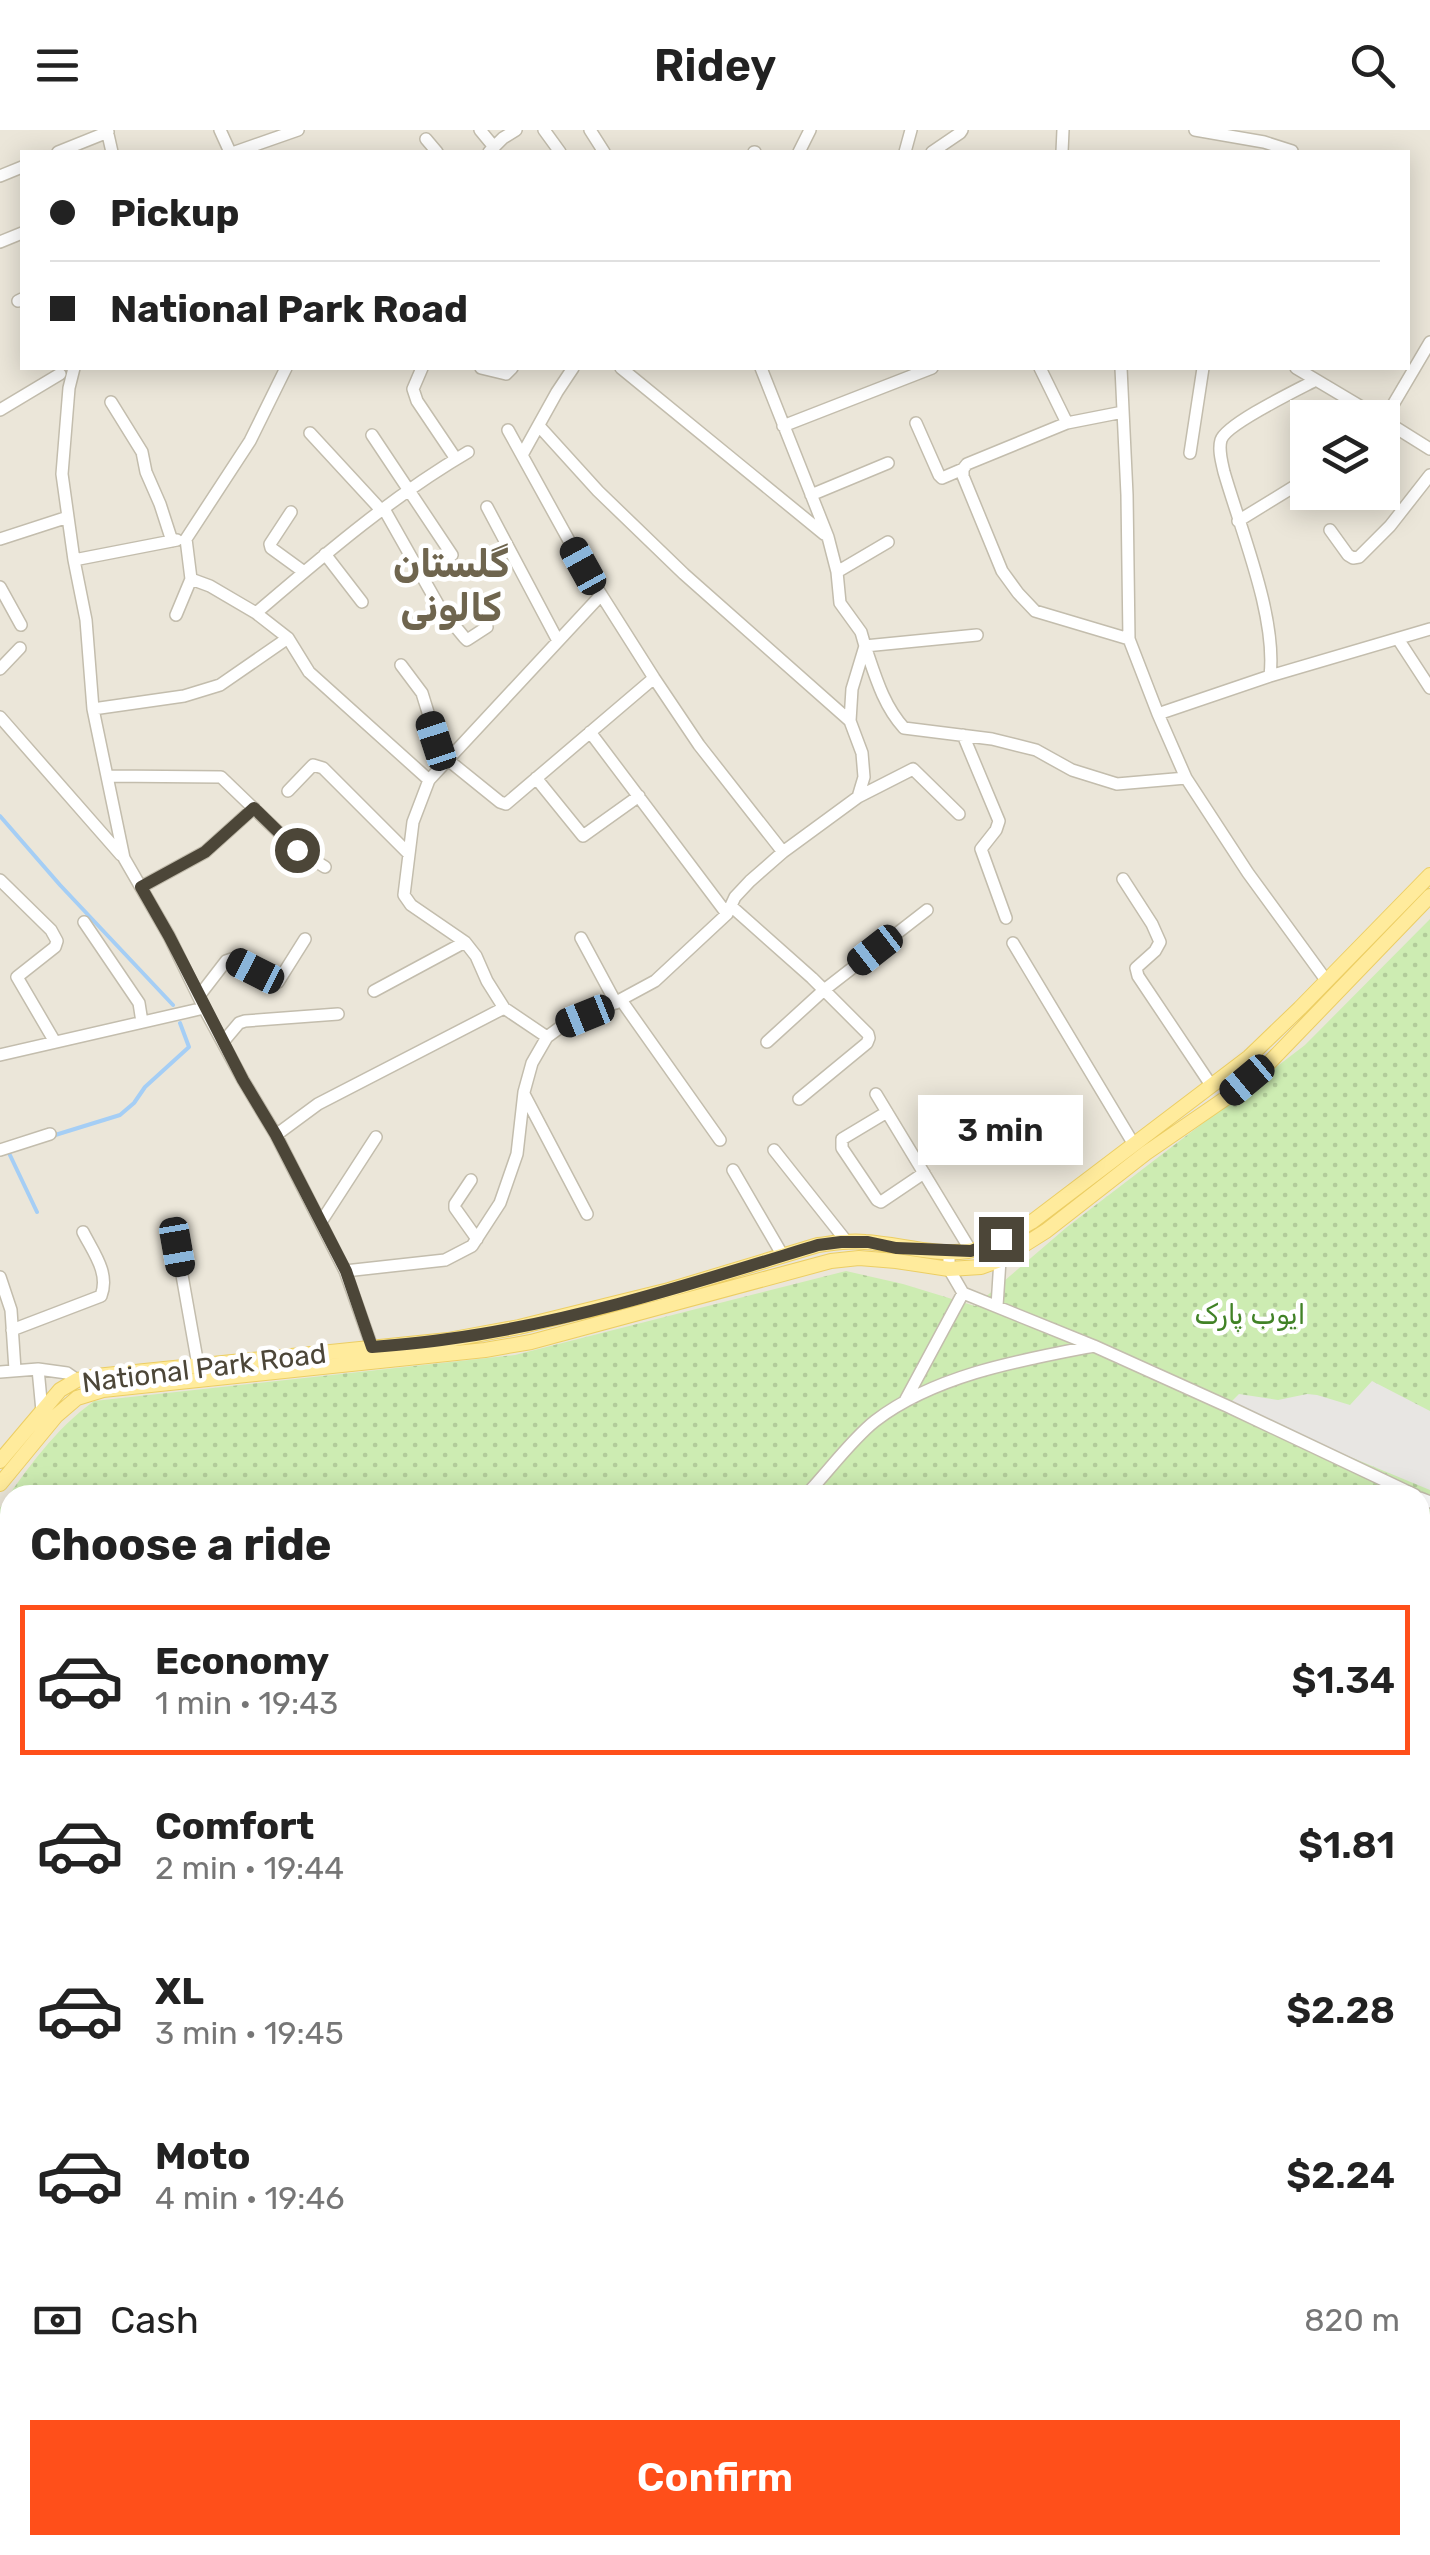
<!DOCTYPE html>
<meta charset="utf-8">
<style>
body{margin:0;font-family:Rubik,"Noto Naskh Arabic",sans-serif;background:#f6f6f6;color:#222;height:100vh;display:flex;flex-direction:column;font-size:38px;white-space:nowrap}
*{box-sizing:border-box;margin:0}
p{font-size:32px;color:#767676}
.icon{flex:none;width:55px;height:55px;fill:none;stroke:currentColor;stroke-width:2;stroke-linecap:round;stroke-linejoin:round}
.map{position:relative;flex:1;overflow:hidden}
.drawer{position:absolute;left:0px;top:1355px;width:1430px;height:1070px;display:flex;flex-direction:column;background:#fff;border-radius:30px 30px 0 0;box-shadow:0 5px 25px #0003}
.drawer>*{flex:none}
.guide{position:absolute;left:20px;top:20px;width:1390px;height:220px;border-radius:0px;box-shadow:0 5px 25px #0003;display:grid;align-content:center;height:220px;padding:0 30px;background:#fff}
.controls{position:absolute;left:1290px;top:270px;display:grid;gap:20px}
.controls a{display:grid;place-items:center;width:110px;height:110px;border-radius:0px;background:#fff;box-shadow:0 5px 25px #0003;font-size:50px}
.end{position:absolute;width:45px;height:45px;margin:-22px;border:12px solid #4c4638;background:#fff;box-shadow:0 0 0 5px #fff}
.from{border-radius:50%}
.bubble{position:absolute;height:70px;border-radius:0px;background:#fff;box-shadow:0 5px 25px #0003;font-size:32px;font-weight:600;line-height:70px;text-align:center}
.car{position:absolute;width:30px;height:60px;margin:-30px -15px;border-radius:12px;box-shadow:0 0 8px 2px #0007;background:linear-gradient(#222 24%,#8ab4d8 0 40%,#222 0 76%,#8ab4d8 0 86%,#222 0)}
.guide b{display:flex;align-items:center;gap:35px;height:95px;font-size:38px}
.guide b+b{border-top:2px solid #e0e0e0}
.guide i{width:25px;height:25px;background:#222}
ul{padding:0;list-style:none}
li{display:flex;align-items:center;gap:30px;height:150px;margin:0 20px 15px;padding:0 10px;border:5px solid transparent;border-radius:0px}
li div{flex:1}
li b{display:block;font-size:38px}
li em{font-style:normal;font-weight:600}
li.selected{border-color:#ff4f1a}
li>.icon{width:90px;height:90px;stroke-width:1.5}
h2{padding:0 30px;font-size:45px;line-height:120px}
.pay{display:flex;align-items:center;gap:25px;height:110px;padding:0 30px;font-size:38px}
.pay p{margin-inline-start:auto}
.cta{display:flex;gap:20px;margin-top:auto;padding:20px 30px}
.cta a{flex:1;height:115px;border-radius:0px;background:#ff4f1a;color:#fff;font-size:40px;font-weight:600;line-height:115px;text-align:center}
header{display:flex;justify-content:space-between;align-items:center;height:130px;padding:0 30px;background:#fff;font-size:45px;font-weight:600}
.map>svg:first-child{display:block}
</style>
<header><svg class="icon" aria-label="menu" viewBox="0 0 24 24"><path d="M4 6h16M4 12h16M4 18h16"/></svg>Ridey<svg class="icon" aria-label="search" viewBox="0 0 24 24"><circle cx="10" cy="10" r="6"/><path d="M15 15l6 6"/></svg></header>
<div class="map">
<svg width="1430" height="2425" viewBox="0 0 1430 2425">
<defs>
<pattern id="grass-dots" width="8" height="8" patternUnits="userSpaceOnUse" patternTransform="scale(2.5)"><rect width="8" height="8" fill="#cdecb2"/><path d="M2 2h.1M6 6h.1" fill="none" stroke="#b2cc9a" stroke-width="1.8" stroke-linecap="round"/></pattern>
<pattern id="water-rules" width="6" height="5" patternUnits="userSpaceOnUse" patternTransform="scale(2.5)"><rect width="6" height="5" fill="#a5cef5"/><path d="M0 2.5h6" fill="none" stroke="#89a9c7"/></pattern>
</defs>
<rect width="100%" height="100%" fill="#f6f4eb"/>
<path fill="#ebe6d9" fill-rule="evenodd" d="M0 0H1430V2425H0ZM22 22H1408V238H22ZM1308 288H1382V362H1308ZM10 1365H1420V2415H10Z"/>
<path fill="url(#grass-dots)" d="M1430 789V2425H1144L1119 2415H1420V1365H10V1743L0 1742V1378C27 1339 55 1299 94 1271L515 1225 846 1141 903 1154 975 1176 1067 1097 1305 915Z
M0 1748 10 1749V2415H992L1002 2425H0Z
M1018 2415H1106L1073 2425H1028Z"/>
<path fill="#e8e6e3" d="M1372 1251 1430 1281V1360L1227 1276 1239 1264 1278 1270 1307 1264 1317 1265 1350 1275Z"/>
<path fill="url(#water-rules)" d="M10 1528V1713L0 1708V1539Z
M1420 1534 1430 1540V1603L1420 1596Z
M1430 2198V2375L1420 2333V2208Z"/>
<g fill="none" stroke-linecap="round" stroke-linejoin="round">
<path stroke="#a5cef5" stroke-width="4" d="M0 686 60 755 173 875
M52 1006 120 985 134 973 145 957 189 917 180 893
M10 1020 8 1021 37 1082"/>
<defs>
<path id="minor" d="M107 0 112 22
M220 0 230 22
M480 0 494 17
M544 0 560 22
M590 0 604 22
M1195 0 1264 12 1292 21
M426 9 437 22
M58 22 108 2
M235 22 298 0
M489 22 503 8 516 0
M754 22H755
M799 22 810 0
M905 22 911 0
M932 22 960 3 962 0
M1062 22 1063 0
M0 46 22 37
M0 112 22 103
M18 171 22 169
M74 238 69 258 62 344 74 430 86 490 93 579 124 728 169 806 204 878 243 950 276 1005 345 1141
M286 238 250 311 186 409 191 449 210 456 256 483 288 508 309 542 429 650 413 692 404 765 411 775 465 812 476 826 487 851 504 878
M422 238 413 259 417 271 456 329
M481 238 506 244 512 238
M621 238 824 404
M1040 238 1067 293
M1121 238 1127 365 1129 509 1158 584 1186 648 1248 743 1326 850
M1296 238 1380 288
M111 272 142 322 146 342 160 374 172 411
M0 280 60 244
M1123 282 1067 293 967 334 963 339V346L1002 441 1018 463 1035 481 1129 509
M1382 289 1430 319
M1384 290 1430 212
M916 293 939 345 942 348 963 339
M539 296 598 361 684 444 850 591
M783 296 932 238
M508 300 583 436 654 548 699 615 783 722
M310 303 382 381
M372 305 452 425
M1190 323 1203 238
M522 325 557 262 573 238
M811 365 888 333
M487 377 558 511
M384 379 440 478 464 507 467 510 487 497
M291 382 270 414 271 418 304 442
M1238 391 1308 348
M1330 400 1348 425 1353 428 1359 427 1390 396 1430 345
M0 409 68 387
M325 424 362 472
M74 430 177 410
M837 442 888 412
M0 457 21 495
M256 483C324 425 391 367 468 322
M176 485 191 449
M977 505 865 516C875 545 883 575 904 598L992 609 1036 620 1072 640 1117 654 1186 648
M1398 509 1430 558
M401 535 422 563 444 634
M0 539 20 518
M1270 546C1277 487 1241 401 1224 342 1222 333 1218 320 1221 310 1226 294 1299 259 1316 250
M93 579 184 566 220 555 288 508
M1158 584 1270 546 1430 499
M0 587 121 725
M590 602 727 784
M963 605 999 691 996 700 981 719 1006 788
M448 630 500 672 506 674 654 548
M107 646 221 647 297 720 325 737
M536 648 583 706 639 666
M429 650 601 465
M288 661 313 635 323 638 408 723
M858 667 913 639 959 684
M1123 749 1152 794 1160 812 1155 821 1136 838 1138 846 1211 955
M0 750 51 800 57 811 55 817 17 847 55 912
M141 757 205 722 254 678
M731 776 812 848 868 904 869 908 867 913 799 969
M84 792 139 873 142 892
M581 808 616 873
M1013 813 1133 1013
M374 861 465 812
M199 866 226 831 232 829 278 852 305 809
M621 870 720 1010
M223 912 239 893 245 891 338 884
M767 912 824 860 927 780
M0 925 204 878
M524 964 587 1084
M876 964 971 1121
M887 982 842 1009V1018L877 1070 881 1072 924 1043
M276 1005 318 974 504 878 547 907
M0 1020 50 1004
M774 1020 847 1112
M733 1040 783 1126
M471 1050 455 1074V1078L477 1109
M321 1092 376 1007
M177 1117 198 1235
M949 1121V1139L963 1163 1094 1216 1227 1276 1415 1365
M0 1147 11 1180 15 1240
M997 1176 1000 1130
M12 1200 101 1166C110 1143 93 1122 83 1102
M372 1217 345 1141 445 1130 472 1116 500 1073 517 1024 524 962 532 933 547 907 562 896 607 877 655 851 727 784 735 767 750 751 783 722 858 667 864 647 862 623 850 591 852 559 865 516 861 502 840 473 837 442 828 407 761 238
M38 1239 67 1243 77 1250
M0 1242 38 1239 42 1281
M906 1269 963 1163
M806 1365C828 1342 851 1310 875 1291 935 1245 1021 1230 1094 1216
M1420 1368 1430 1372
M0 1477 10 1486"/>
<path id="major" d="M0 1331 60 1260 77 1250 96 1246 448 1210 519 1197 669 1160 818 1115C834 1113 849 1110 865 1112 899 1114 934 1126 968 1121 991 1118 1013 1102 1033 1091L1249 927 1300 878 1430 745
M0 1354 56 1286 77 1268 103 1260 485 1220 531 1212 831 1131 859 1128 896 1131 949 1139 981 1137 1000 1130 1046 1101 1146 1023 1226 968 1268 934 1430 766"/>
</defs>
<use href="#minor" stroke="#c3bdad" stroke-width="14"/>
<use href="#major" stroke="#ecce64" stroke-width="16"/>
<use href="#minor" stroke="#fff" stroke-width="11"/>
<use href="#major" stroke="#ffeb9c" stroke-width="14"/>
</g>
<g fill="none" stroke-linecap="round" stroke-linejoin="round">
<path stroke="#4c4638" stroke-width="12" d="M297 720 254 678 205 722 141 757 169 806 243 950 276 1005 346 1141 372 1217C397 1215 422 1213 448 1209 574 1192 697 1152 818 1115L841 1112H868L896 1118 971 1121 1001 1109"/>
</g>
<g text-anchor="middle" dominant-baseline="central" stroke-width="9" stroke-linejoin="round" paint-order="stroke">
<g font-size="28" fill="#418226" stroke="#fff">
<text x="1250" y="1184">ایوب پارک</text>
</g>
<g font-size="28" fill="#4c4638" stroke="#fff">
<text transform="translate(204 1238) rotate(-7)">National Park Road</text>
</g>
<g font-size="38" font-weight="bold" fill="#6f654e" stroke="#fff">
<text x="451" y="434">گلستان<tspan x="451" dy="44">کالونی</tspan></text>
</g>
</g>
</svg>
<div class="controls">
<a><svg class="icon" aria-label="layers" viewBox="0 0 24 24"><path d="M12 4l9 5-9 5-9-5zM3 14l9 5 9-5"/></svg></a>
</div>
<i class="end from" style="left:297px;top:720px"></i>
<i class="end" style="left:1001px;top:1109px"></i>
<div class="bubble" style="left:918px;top:965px;width:165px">3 min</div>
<i class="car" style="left:583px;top:436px;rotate:331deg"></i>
<i class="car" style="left:436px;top:611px;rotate:342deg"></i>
<i class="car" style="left:875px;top:820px;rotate:232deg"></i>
<i class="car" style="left:255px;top:841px;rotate:297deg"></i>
<i class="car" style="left:585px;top:886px;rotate:248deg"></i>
<i class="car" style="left:1247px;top:950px;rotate:230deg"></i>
<i class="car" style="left:177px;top:1117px;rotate:170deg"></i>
<div class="guide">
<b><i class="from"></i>Pickup</b>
<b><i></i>National Park Road</b>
</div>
<section class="drawer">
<h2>Choose a ride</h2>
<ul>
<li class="selected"><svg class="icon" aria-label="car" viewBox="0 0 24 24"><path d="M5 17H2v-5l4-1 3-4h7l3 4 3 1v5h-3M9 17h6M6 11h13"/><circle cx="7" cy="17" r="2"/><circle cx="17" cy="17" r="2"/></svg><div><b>Economy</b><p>1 min · 19:43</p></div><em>$1.34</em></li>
<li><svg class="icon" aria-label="car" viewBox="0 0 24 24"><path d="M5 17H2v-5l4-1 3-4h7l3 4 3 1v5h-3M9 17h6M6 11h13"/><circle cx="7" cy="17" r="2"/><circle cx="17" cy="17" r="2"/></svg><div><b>Comfort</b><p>2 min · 19:44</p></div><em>$1.81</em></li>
<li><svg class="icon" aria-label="car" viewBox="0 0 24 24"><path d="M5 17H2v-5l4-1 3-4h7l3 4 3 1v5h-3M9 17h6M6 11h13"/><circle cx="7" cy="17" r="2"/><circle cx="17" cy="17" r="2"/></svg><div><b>XL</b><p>3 min · 19:45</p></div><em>$2.28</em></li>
<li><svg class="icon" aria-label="car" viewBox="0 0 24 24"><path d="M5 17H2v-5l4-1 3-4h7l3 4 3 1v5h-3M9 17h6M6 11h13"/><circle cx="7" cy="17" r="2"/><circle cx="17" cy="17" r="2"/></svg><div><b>Moto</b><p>4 min · 19:46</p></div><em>$2.24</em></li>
</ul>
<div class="pay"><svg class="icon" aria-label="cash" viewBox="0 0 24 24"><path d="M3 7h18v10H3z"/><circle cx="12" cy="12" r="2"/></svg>Cash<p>820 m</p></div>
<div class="cta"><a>Confirm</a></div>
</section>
</div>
